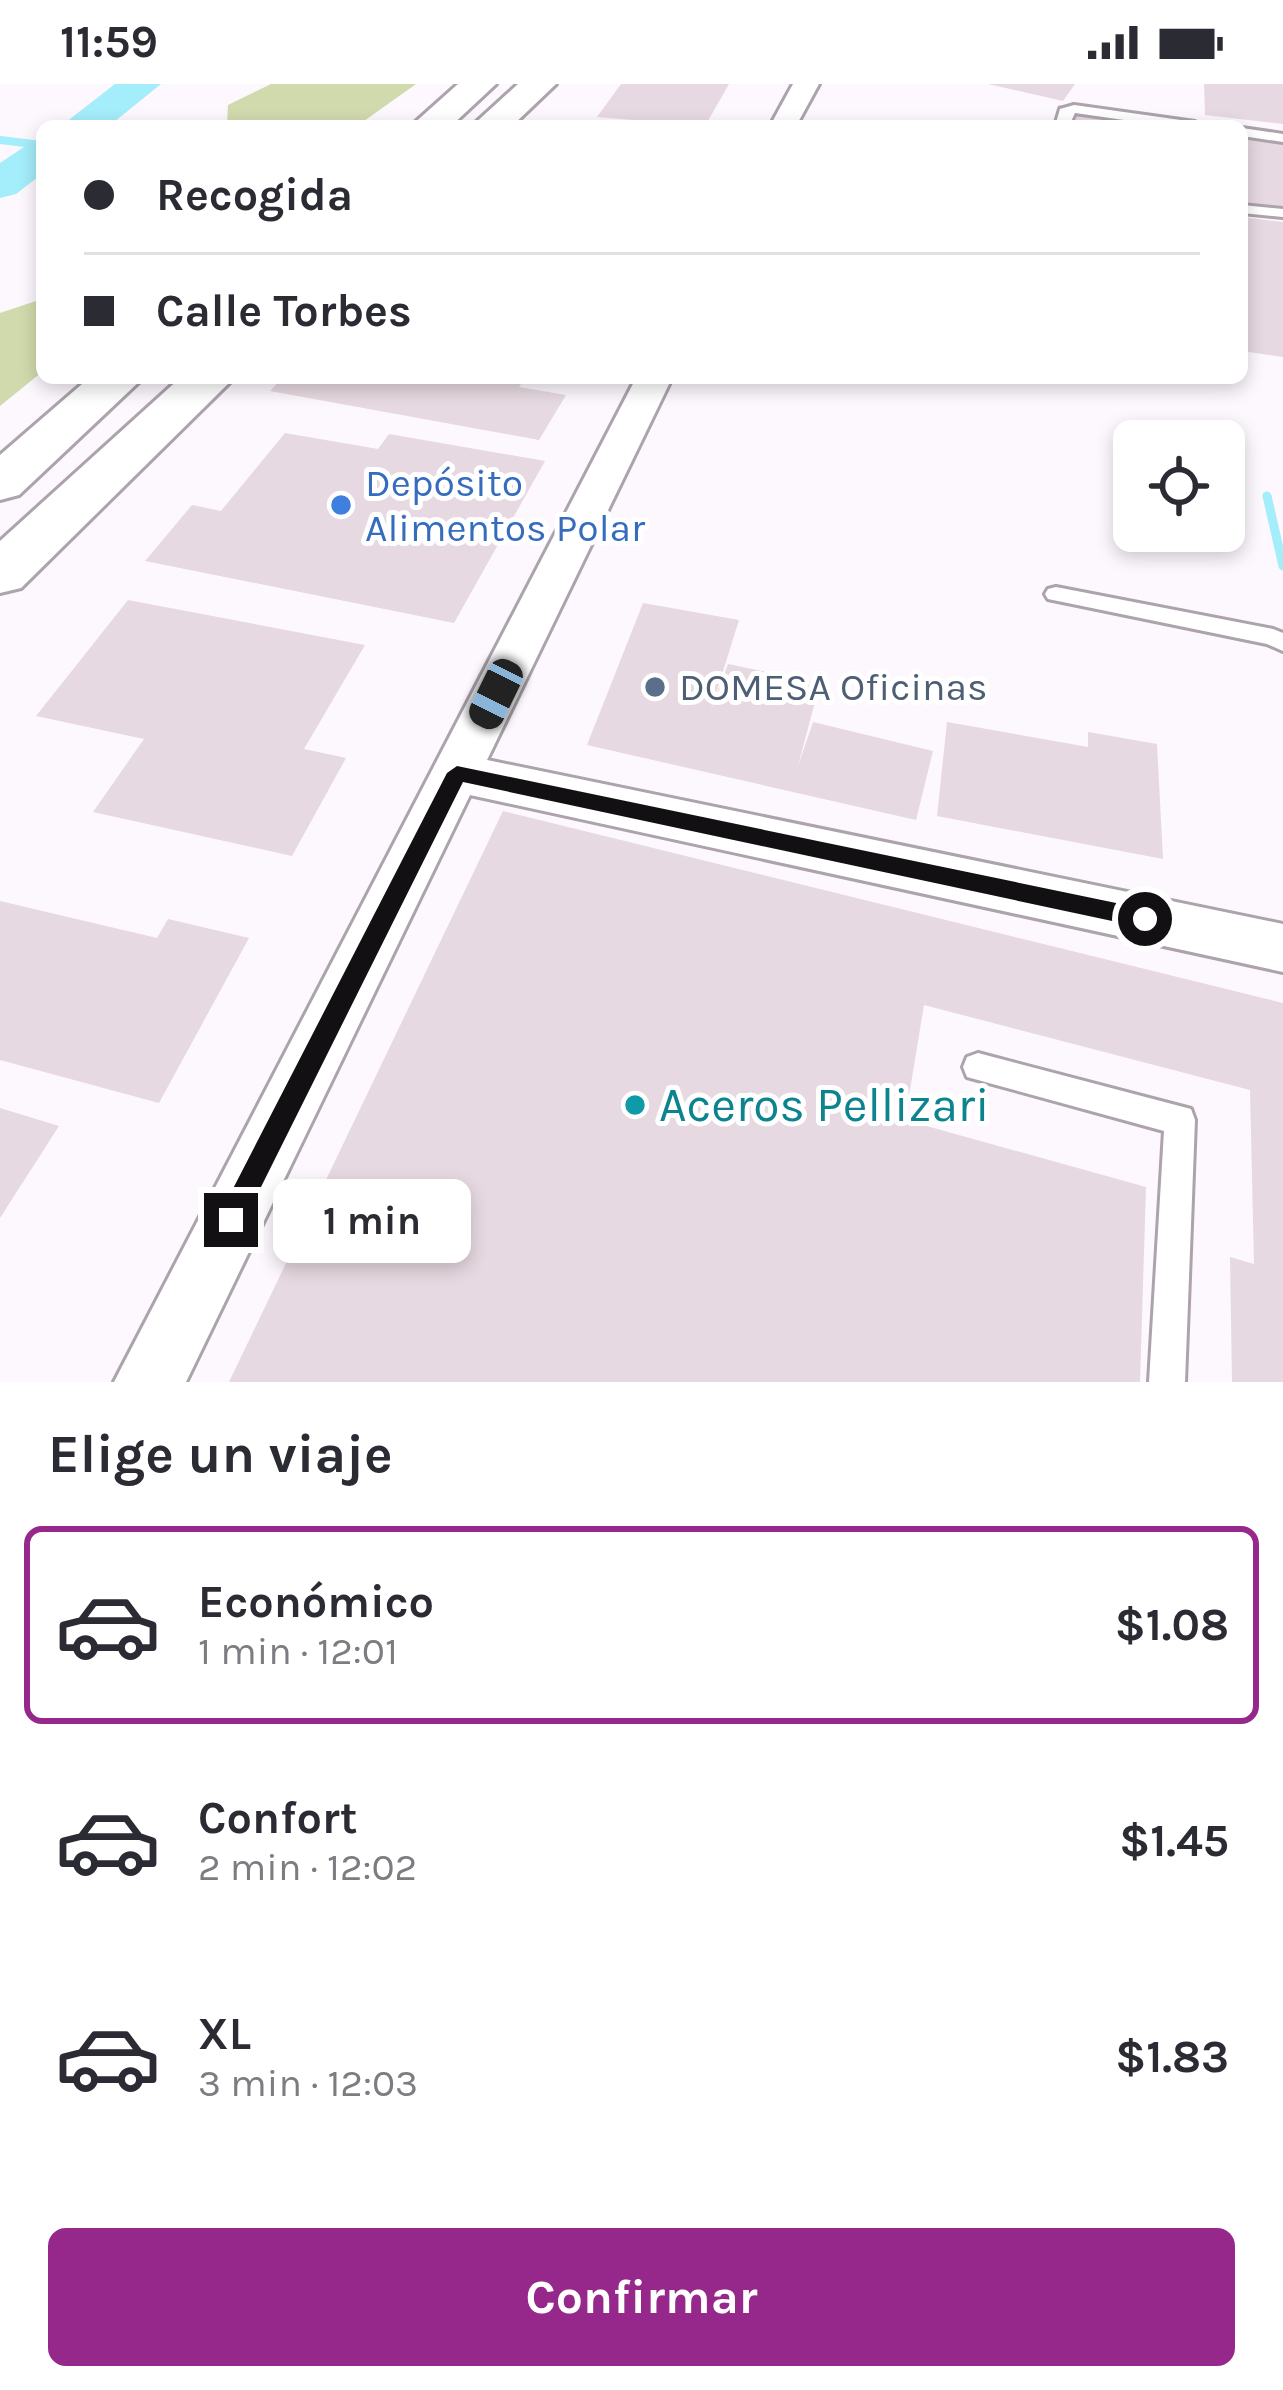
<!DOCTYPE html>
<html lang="es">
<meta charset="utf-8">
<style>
body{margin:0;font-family:Karla,sans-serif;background:#f7f7f7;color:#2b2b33;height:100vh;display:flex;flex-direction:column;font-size:45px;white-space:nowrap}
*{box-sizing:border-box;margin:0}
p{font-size:39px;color:#7c7c81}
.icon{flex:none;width:66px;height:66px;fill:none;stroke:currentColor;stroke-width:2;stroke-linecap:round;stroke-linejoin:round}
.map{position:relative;height:1298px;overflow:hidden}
.side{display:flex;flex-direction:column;background:#fff;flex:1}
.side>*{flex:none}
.guide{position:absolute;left:36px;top:36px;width:1212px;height:264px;border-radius:18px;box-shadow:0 6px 18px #0003;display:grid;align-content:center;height:264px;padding:0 48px;background:#fff}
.fabs{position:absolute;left:1113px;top:336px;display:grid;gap:24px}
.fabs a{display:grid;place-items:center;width:132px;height:132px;border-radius:18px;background:#fff;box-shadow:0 6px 18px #0003;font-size:60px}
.end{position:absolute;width:54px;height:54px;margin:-27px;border:15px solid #131013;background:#fff;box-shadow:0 0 0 6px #fff}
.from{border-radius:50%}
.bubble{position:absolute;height:84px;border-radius:18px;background:#fff;box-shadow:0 6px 18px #0003;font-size:39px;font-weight:700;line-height:84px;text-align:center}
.car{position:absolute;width:36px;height:72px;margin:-36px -18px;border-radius:15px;box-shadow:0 0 9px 3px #0007;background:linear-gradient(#222 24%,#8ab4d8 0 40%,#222 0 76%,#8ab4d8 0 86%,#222 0)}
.guide b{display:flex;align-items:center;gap:42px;height:114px;font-size:45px}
.guide b+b{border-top:3px solid #e1e1e2}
.guide i{width:30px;height:30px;background:#2b2b33}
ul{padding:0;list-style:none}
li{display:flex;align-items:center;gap:36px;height:198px;margin:0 24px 18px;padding:0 24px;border:6px solid transparent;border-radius:18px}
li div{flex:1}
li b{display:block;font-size:45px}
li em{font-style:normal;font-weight:700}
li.current{border-color:#95288a}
li>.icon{width:108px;height:108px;stroke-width:1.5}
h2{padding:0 48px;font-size:54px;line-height:144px}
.action{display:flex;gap:24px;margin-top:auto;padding:24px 48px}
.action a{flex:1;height:138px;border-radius:18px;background:#95288a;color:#fff;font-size:48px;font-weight:700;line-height:138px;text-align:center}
.status{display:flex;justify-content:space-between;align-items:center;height:84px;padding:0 60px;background:#fff;direction:ltr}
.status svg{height:33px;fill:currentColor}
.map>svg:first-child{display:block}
</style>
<div class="status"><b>11:59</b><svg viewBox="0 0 49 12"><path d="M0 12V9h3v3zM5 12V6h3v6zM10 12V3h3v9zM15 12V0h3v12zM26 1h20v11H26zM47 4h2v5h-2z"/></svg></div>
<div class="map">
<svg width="1283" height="1298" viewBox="0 0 1283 1298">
<rect width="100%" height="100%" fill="#fdf7fe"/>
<path fill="#d1daad" d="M271 0H416L357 42H227L228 21Z
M42 215V288L0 322V229Z"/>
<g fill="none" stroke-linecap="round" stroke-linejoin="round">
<path stroke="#a4edfa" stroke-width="8" d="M0 56 42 61"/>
<path stroke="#a4edfa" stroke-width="9" d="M1267 412 1283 482"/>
<path fill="#a4edfa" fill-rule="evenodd" d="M115 0H161L109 42H61Z
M42 57V90L16 110 0 114V79L27 61Z"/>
</g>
<path fill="#e7d9e1" d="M621 0H729L705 42 597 33Z
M988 0H1075L1063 17Z
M1204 0H1283V40L1205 31Z
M1058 21 1199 39V42H1053Z
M1242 44 1283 50V134L1242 129Z
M1242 133 1283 138V273L1242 267Z
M282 294H525L519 303 566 311 539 356 270 307Z
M285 349 378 365 389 350 545 377 454 539 145 477 192 421 221 427Z
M128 516 365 561 304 665 346 674 292 772 93 728 144 655 36 632Z
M643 519 739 536 710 629 728 580 820 599 798 682 813 638 933 667 916 736 587 661Z
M947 638 1088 663V648L1157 660 1163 775 937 732Z
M503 727 1283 919V1298H1232L1230 1173 1254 1180 1250 1006 924 921 905 1036 1146 1103 1140 1298H229Z
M0 817 157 854 168 835 249 854 159 1019 0 976Z
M0 1024 59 1042 0 1134Z"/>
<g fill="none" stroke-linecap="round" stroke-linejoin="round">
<defs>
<path id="service" d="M1074 21 1195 38 1202 42H1166L1075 29 1069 42H1055L1060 25Z
M1242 44 1283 50V58L1242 52Z
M1242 121 1283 125V133L1242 129Z
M1056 503 1273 545 1283 549V567L1267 560 1048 515 1045 510 1048 505Z
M978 969 1191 1025 1195 1036 1185 1298H1149L1164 1047 967 993 963 983 967 973Z"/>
<path id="minor" d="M793 0H819L796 42H770Z
M636 294H672L487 676 1283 840V888L470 711 186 1298H114Z"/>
<path id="motorway" d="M458 0H496L451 42H411Z
M518 0H556L512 42H472Z
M89 294H143L19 411 0 416V371Z
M180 294H234L21 504 0 509V457Z"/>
</defs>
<use href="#service" stroke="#aca3ad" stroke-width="6"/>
<use href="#minor" stroke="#aca3ad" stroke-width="6"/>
<use href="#motorway" stroke="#aca3ad" stroke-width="6"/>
<use href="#service" fill="#fff" fill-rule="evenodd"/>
<use href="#minor" fill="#fff" fill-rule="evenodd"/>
<use href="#motorway" fill="#fff" fill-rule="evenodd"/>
</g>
<path fill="#131013" d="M457 682 1145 825 1156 835 1145 844 463 698 240 1145 231 1149 222 1145 218 1136 222 1126 447 689Z"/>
<circle fill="#3f7fe0" stroke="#fff" stroke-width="4.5" cx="341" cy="421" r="12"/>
<circle fill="#5c6f8a" stroke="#fff" stroke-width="4.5" cx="655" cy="603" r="12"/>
<circle fill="#0f9aa8" stroke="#fff" stroke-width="4.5" cx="635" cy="1021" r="12"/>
<g text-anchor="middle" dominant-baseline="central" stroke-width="10" stroke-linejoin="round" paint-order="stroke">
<g font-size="39" fill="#366cbe" stroke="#fff" text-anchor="start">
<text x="365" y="399">Depósito<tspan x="365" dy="45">Alimentos Polar</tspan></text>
</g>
<g font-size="39" fill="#4e5e75" stroke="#fff" text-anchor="start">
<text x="679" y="603">DOMESA Oficinas</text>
</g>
<g font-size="48" fill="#0d838f" stroke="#fff" text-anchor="start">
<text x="659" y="1021">Aceros Pellizari</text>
</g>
</g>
</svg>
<div class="fabs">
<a><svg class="icon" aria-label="locate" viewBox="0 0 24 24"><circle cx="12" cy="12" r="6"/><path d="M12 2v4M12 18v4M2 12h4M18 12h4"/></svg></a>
</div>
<i class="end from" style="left:1145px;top:835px"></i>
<i class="end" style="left:231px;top:1136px"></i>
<div class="bubble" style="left:273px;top:1095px;width:198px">1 min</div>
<i class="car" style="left:496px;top:610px;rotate:206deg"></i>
<div class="guide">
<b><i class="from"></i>Recogida</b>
<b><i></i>Calle Torbes</b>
</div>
</div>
<section class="side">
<h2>Elige un viaje</h2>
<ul>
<li class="current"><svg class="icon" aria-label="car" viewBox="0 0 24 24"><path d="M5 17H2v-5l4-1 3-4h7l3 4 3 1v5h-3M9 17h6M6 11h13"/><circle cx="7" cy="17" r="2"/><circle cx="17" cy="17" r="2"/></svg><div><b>Económico</b><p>1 min · 12:01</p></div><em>$1.08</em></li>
<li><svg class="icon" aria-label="car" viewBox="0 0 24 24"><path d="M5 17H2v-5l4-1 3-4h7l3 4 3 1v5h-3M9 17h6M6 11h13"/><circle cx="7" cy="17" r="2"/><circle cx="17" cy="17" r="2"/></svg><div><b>Confort</b><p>2 min · 12:02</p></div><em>$1.45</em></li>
<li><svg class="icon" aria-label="car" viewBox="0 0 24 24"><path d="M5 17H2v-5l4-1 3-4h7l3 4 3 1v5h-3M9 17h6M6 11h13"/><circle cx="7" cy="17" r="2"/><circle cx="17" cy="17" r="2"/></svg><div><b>XL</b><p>3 min · 12:03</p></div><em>$1.83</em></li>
</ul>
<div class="action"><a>Confirmar</a></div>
</section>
